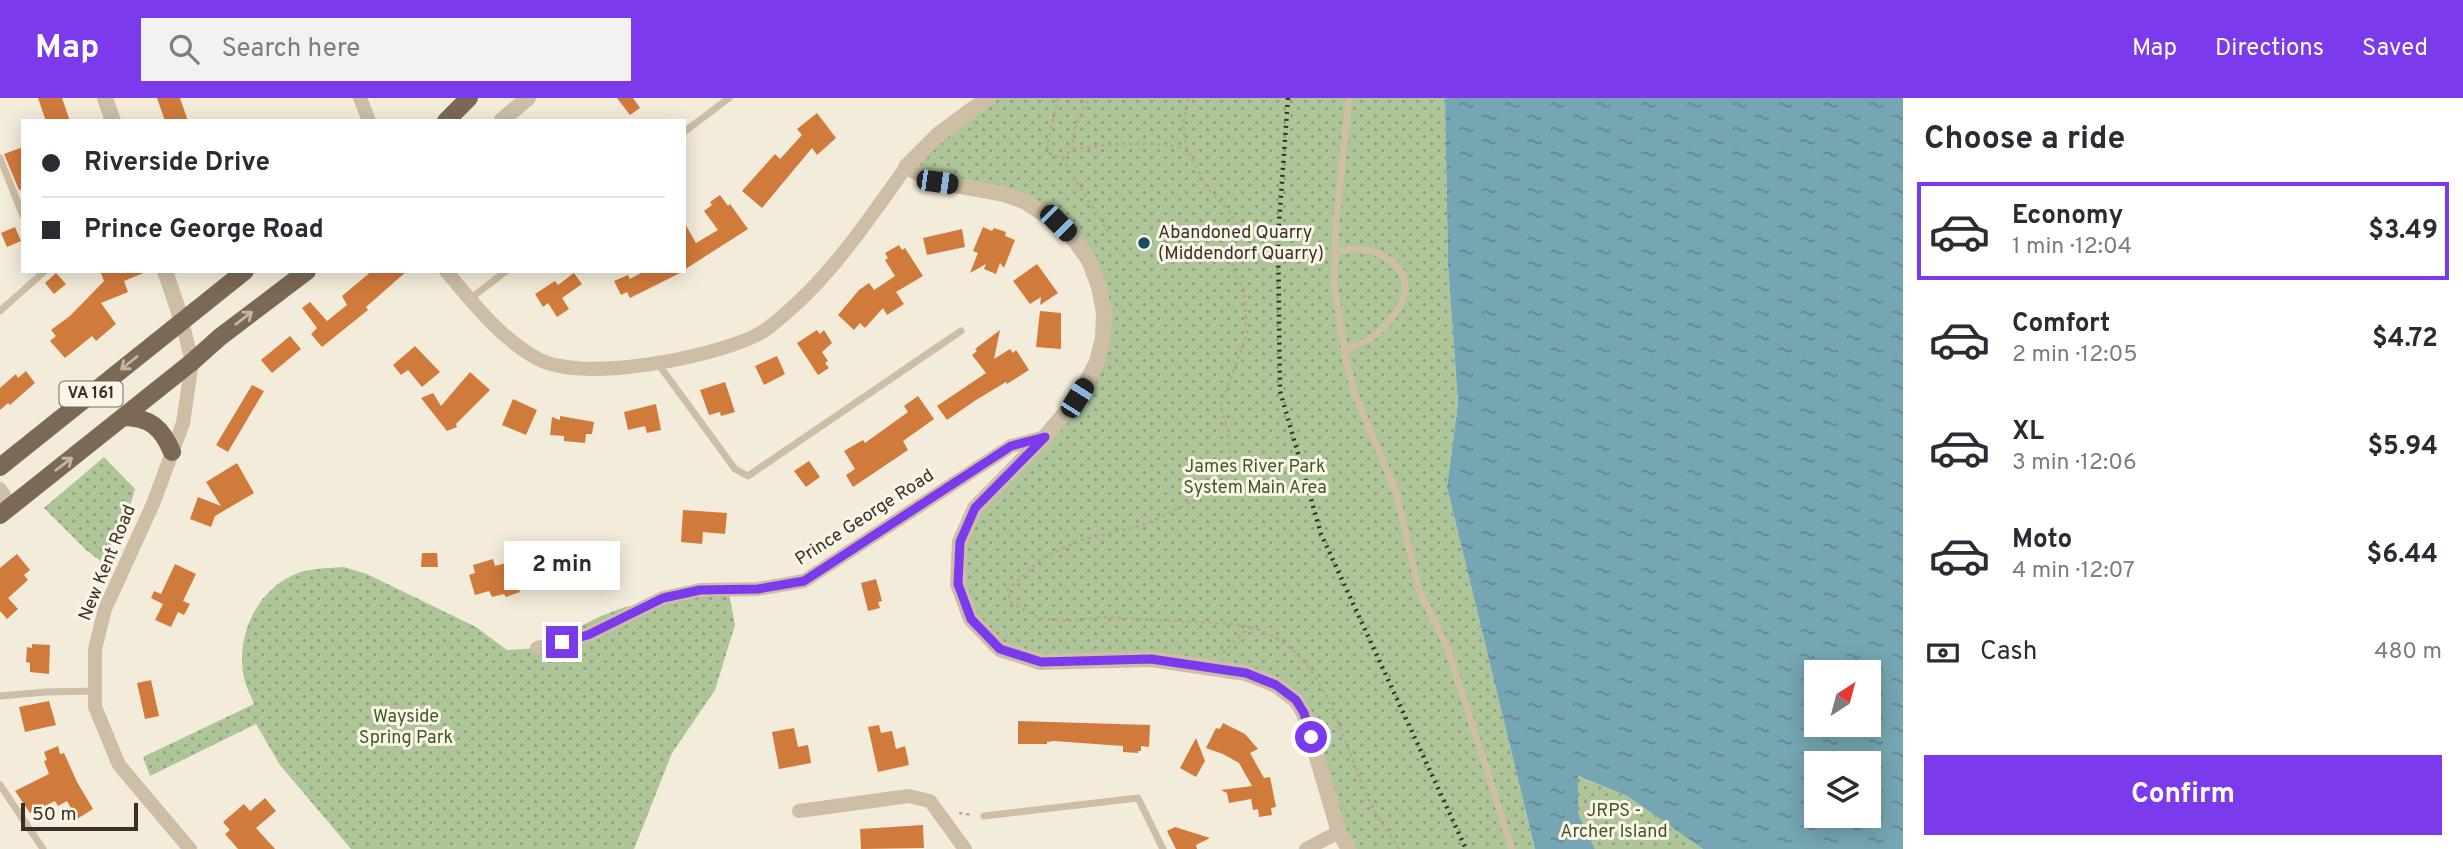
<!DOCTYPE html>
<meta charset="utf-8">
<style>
body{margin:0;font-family:Overpass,sans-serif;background:#f2f2f3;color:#2b2b33;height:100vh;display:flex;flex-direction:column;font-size:26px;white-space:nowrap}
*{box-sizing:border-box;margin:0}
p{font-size:23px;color:#7c7c81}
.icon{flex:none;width:38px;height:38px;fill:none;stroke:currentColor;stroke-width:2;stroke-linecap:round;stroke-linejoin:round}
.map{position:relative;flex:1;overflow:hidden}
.panel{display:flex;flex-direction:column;background:#fff;width:560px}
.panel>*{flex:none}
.banner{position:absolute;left:21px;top:21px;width:665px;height:154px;border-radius:0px;box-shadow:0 4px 18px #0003;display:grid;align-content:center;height:154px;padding:0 21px;background:#fff}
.needle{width:46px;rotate:36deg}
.controls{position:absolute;left:1804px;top:562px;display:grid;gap:14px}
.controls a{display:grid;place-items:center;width:77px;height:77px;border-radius:0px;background:#fff;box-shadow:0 4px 18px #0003;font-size:35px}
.scale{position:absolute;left:21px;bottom:18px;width:117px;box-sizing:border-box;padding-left:7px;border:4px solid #382f27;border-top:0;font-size:19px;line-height:24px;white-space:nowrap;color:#382f27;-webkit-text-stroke:5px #fbf5e7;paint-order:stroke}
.end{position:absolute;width:32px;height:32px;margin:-16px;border:9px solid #7c3aed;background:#fff;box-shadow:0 0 0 4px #fff}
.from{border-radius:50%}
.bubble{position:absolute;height:49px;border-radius:0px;background:#fff;box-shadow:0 4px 18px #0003;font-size:23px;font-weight:700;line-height:49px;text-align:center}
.car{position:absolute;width:21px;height:42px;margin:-21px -10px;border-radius:9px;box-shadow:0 0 5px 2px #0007;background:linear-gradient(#222 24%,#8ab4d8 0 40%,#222 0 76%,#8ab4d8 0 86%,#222 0)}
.banner b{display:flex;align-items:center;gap:24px;height:66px;font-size:26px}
.banner b+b{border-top:2px solid #e1e1e2}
.banner i{width:18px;height:18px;background:#2b2b33}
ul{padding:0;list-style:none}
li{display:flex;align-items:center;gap:21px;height:98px;margin:0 14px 10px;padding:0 7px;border:4px solid transparent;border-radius:0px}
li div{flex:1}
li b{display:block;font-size:26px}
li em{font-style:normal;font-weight:700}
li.current{border-color:#7c3aed}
li>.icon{width:63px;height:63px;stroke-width:1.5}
h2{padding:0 21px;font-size:32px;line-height:84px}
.pay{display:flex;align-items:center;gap:18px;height:77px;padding:0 21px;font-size:26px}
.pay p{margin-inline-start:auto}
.cta{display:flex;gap:14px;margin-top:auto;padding:14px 21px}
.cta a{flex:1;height:80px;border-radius:0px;background:#7c3aed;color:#fff;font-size:28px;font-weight:700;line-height:80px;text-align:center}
header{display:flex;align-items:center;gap:42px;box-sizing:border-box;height:98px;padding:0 35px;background:#7c3aed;color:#fff}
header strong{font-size:33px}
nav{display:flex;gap:38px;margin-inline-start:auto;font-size:24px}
.search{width:490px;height:63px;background:#f2f2f3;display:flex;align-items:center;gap:18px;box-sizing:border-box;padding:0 24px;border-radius:0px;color:#7c7c81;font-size:26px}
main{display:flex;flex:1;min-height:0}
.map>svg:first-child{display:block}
</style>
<header>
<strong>Map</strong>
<div class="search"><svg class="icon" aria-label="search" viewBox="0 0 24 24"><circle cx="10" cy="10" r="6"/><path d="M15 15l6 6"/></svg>Search here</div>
<nav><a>Map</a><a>Directions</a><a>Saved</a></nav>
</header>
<main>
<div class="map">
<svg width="1903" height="751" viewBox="0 0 1903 751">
<defs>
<pattern id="park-dots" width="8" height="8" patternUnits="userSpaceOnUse" patternTransform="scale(1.75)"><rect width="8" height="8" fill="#aec499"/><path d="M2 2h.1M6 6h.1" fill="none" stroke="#8fa07d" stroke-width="1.8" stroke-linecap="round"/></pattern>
<pattern id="water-ripples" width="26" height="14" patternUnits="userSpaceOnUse" patternTransform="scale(1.75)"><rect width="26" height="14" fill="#76a6b3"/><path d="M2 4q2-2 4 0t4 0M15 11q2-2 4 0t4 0" fill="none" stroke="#628892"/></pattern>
</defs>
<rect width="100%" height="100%" fill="#f4ecda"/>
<path fill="url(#park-dots)" d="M988 0H1445L1448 167 1458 305 1447 389 1535 751H1349L1304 615 1276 587 1151 561 1041 564 1000 551 971 521 958 486 975 410 1066 316 1103 240 1089 162 1039 111 906 69Z
M104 359 135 391 126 422 102 464 86 452 44 410Z
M344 469 367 476 476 529 507 552 537 550 601 518 625 509 728 491 735 527 715 592 672 655 634 751H351L280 667 256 626 150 678 143 659 254 606C251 598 246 589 244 580 235 537 258 488 301 474 314 470 330 470 344 469Z
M1577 678 1627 698 1703 751H1595L1578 715Z"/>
<path fill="url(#water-ripples)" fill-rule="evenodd" d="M1445 0H1903V751H1703L1627 698 1578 678V715L1595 751H1535L1447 389 1458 305 1448 167ZM1816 574H1869V626H1816ZM1816 665H1869V718H1816Z"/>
<path fill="#d07a3c" d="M38 0H62L70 23H46Z
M157 0H180L188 23H165Z
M617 0H633L640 10 630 17Z
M817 15 836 40 817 57 812 50 762 110 742 93 775 56 780 61 802 37 797 31Z
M23 49V91L19 92 4 56Z
M720 97 728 108 730 106 748 131 684 172V124L696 145 718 132 704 113 712 107 710 104Z
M15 129 21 143 7 149 1 135Z
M983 129 992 133 994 130 1006 134 1005 138 1015 142 1004 170 1000 165 996 176 984 171 986 166 970 175 978 155 973 153Z
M962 131 965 149 927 157 923 140Z
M899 147 902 152 905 150 923 178 896 194 904 206 887 217 883 210 865 230 860 225 854 232 838 217 859 192 869 185 874 192 895 178 885 162 888 160 885 155Z
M1037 166 1058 195 1040 207 1041 199 1030 206 1013 183Z
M100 173 146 174 124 183 128 194 101 205 116 226 96 243 92 238 65 260 50 243 56 238 51 232 70 218 104 183Z
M372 173H407L366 209 368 212 322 249 311 236 317 230 302 210 310 204 327 223 347 207 342 198Z
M645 173H684L630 200 627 194 621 197 614 183 628 177 630 181Z
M56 175 66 186 54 196 45 185Z
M574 175 582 186 562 200 569 211 557 219 548 205 543 209 535 196 555 183 558 187Z
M1040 213 1061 215V251L1036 249Z
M817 232 820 236 824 232 832 245 822 254 828 263 825 265 829 270 818 277 797 245Z
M1000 232 994 261 1010 251 1013 255 1016 252 1029 272 1007 286 1006 284 976 302 947 322 937 308 986 275 972 257 977 253 975 251Z
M290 238 301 251 272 275 261 262Z
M415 248 440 274 422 289 408 272 401 277 393 267Z
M777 258 785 276 764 287 755 268Z
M26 273 35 285 10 307 8 305 0 312V290L16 276 18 280Z
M470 274 490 292 456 326 457 329 447 333 421 300 433 295 441 308Z
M725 284 735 314 721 318 720 314 709 317 700 292Z
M252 287 264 293 228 354 216 347Z
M918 298 934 321 903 343 908 352 853 389 846 377 855 371 844 353 863 342 865 345 908 314 904 308Z
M513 301 537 312 526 337 502 327Z
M656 306 661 332 647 335 645 328 628 332 624 314Z
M560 318 594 324 592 336H586L585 345 564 343V338L550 337 552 319 560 322Z
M809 363 820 379 806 389 794 373Z
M237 365 254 395 215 418 211 429 190 421 198 399 221 408 206 384Z
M683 412 727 415 725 436 703 434 702 446 681 444Z
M422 455H437L438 469H421Z
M17 456 30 472 24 477 28 482 8 500 18 511 7 521 0 513V470Z
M493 461 495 468 510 464 520 494 506 499 504 496 492 499 489 493 475 497 469 477 475 475 473 467Z
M175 466 196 476 183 503 190 506 184 517 178 514 171 529 155 522 163 506 151 500 154 493 161 496Z
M876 481 882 503 878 504 880 510 868 513 861 485Z
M32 546 50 547 49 576 30 574V565L26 564 27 549 32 550Z
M151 582 159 618 145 621 137 585Z
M49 603 56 627 25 634 19 609Z
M1018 623 1150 627 1149 649 1141 648V653H1138V655L1123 654V648L1054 643 1047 644V646H1018Z
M1223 625 1245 636 1258 651 1250 655 1264 680 1270 679 1276 709 1271 710 1272 717 1259 719 1258 711 1253 712 1251 701 1229 705 1227 695 1221 692 1252 688 1239 665 1223 656 1206 650 1216 630 1220 631Z
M879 627 881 635 892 633 896 651 905 648 909 667 878 674 868 629Z
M794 630 798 649 808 647 811 665 779 671 772 634Z
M1196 640 1205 663 1196 679 1180 670Z
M58 648 60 656 64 655 77 684 93 711 77 721 67 703 58 708 55 703 30 715 15 693 49 676 44 663 47 662 44 654Z
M265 700 276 713 256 730 275 751H238L225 736 230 732 223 724 244 706 250 713Z
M923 727 924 750 861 751 860 731Z
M1175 729 1210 740 1196 747 1197 751H1176L1167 733Z"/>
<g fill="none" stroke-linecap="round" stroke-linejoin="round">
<path stroke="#b9a88f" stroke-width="2.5" stroke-dasharray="3.5 3.5" stroke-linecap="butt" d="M1058 0 1047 49 1051 57 1062 60 1073 51C1071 32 1080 16 1090 0
M1188 0 1183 27 1187 51 1207 90 1229 113 1238 130 1232 171 1244 191 1247 236 1220 309 1228 331 1230 360 1215 383 1196 402 1143 427 1082 442 1042 460 1008 492 1011 505 1039 520 1064 523 1103 519 1234 526C1330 539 1338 645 1375 714 1382 727 1392 738 1399 751
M1073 51C1112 46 1148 42 1187 51
M1062 60 1109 135
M1169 160 1237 154
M1223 555 1250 528
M959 715 973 717"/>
<path stroke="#cdbea5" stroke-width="7" d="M1349 0 1336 124 1334 187 1347 267 1356 299 1396 394 1419 492 1448 551 1512 751
M684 34 729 0
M0 60 23 118
M1335 153C1345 153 1357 150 1367 152 1379 154 1387 159 1395 167 1420 189 1394 222 1374 238 1366 244 1354 248 1345 252
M470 201 506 173
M0 213 45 173
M659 267 735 371 748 378 961 233
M0 598 46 594 95 593
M0 687 43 751
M984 718 1138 700 1163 751"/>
<path stroke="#cdbea5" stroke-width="14" d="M360 0 369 23
M446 173C472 204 502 242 538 261 585 285 708 260 755 238 766 233 776 224 785 216 834 174 869 121 906 69
M182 223 192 264 183 325 153 406 105 511 95 551V609L119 667 190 751
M0 391 10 408
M537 550 588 537 663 500 700 492 758 491 804 483 1011 348 1045 339
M799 713 909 698 930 703 965 751
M1306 751 1339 734"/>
<path stroke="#cdbea5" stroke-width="16" d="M105 0 113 23
M988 0 939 36 906 69 937 84 1004 96 1024 103 1058 125 1073 140 1089 162 1099 189 1104 214 1103 240 1097 264 1078 300 1045 339 975 410 960 444 958 486 971 521 1000 551 1041 564 1151 561 1246 575 1276 587 1296 602 1304 615 1339 734 1349 751
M501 23 528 0
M165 173 182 223"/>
<path stroke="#7b6956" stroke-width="18" d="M446 23 469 0
M123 319C150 319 162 330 172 354
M0 369 245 173
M0 417 192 264 220 239 307 173"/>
<path stroke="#382f27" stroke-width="4.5" stroke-dasharray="2 5" stroke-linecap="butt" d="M1288 0 1278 139 1280 293 1321 436 1466 751"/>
</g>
<defs><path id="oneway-shaft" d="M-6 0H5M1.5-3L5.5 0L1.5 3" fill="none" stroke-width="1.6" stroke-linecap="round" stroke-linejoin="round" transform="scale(1.75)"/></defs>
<g stroke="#c1b6a6">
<use href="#oneway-shaft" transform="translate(244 220) rotate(-38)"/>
<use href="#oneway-shaft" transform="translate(129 265) rotate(141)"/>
<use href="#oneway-shaft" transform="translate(64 366) rotate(-38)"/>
</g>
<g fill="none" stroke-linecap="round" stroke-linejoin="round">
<path stroke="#7c3aed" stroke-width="9" d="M562 544 588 537 663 500 700 492 758 491 804 483 1011 348 1045 339 975 410 960 444 958 486 971 521 1000 551 1041 564 1151 561 1246 575 1276 587 1296 602 1304 615 1311 639"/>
</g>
<circle fill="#194c5d" stroke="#fbf5e7" stroke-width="2.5" cx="1144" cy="145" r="7"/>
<g text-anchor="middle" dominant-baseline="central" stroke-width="6" stroke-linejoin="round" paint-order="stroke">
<rect fill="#fbf5e7" stroke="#726a61" stroke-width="2" x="59.5" y="283.5" width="63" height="25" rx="5"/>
<g font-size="16" font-weight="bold" fill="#382f27">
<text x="91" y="296">VA 161</text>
</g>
<g font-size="18" fill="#382f27" stroke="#fbf5e7" text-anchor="start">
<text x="1158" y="135">Abandoned Quarry<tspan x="1158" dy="21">(Middendorf Quarry)</tspan></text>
</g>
<g font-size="18" fill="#3e5828" stroke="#fbf5e7">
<text x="1255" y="369">James River Park<tspan x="1255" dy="21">System Main Area</tspan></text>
<text x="406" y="619">Wayside<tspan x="406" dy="21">Spring Park</tspan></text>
<text x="1614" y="713">JRPS -<tspan x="1614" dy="21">Archer Island</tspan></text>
</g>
<g font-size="18" fill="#382f27" stroke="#fbf5e7">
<text transform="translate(865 420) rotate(-33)">Prince George Road</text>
<text transform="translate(108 465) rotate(-68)">New Kent Road</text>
</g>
</g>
</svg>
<div class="controls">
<a><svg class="needle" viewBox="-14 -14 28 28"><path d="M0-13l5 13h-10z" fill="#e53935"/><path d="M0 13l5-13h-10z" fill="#7c7c81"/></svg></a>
<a><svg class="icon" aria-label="layers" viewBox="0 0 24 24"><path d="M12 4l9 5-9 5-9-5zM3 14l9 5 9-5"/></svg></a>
</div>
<div class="scale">50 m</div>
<i class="end from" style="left:1311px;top:639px"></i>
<i class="end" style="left:562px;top:544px"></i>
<div class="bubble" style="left:504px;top:443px;width:116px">2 min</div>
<i class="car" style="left:937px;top:84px;rotate:98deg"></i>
<i class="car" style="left:1058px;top:125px;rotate:135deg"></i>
<i class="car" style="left:1077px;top:300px;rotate:32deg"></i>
<div class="banner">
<b><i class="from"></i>Riverside Drive</b>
<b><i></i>Prince George Road</b>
</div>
</div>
<section class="panel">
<h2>Choose a ride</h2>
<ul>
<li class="current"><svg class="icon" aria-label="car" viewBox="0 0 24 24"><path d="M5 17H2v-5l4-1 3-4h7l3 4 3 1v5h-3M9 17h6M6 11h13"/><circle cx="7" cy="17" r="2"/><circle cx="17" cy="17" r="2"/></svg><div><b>Economy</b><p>1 min · 12:04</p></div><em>$3.49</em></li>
<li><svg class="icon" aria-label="car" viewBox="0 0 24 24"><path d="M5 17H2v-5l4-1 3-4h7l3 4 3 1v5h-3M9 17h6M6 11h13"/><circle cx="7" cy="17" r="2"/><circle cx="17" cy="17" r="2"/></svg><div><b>Comfort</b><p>2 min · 12:05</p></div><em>$4.72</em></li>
<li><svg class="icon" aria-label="car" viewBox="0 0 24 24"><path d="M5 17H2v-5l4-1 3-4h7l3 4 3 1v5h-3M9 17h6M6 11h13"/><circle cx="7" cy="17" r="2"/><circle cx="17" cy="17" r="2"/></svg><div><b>XL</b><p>3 min · 12:06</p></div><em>$5.94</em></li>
<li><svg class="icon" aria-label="car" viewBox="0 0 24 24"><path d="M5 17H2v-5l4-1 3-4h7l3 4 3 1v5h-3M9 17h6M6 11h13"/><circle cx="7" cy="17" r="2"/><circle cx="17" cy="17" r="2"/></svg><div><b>Moto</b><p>4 min · 12:07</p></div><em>$6.44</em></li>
</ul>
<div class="pay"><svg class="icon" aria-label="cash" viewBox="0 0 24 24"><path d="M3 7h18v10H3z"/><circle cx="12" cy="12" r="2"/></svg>Cash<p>480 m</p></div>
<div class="cta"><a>Confirm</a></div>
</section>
</main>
